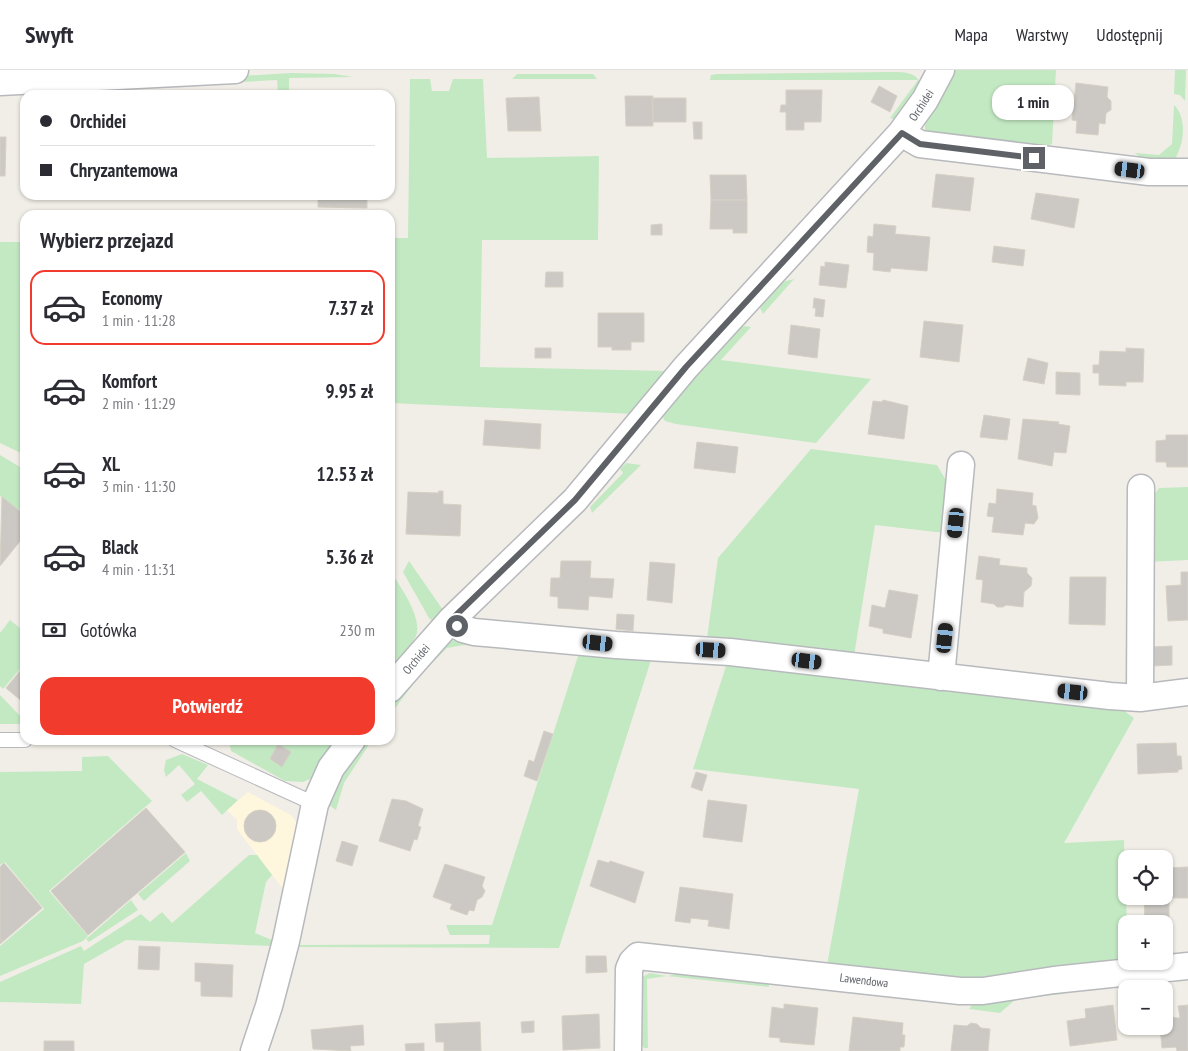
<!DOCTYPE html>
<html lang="pl">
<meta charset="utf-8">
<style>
body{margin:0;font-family:"PT Sans Narrow",sans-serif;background:#f7f7f7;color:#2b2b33;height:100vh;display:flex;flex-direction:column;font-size:19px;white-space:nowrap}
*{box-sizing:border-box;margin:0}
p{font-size:16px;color:#7c7c81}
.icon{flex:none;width:28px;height:28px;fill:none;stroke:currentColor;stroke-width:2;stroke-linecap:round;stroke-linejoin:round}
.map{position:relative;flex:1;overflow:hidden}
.drawer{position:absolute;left:20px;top:140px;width:375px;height:535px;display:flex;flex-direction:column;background:#fff;border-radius:15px;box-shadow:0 1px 4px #0004}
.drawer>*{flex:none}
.banner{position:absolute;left:20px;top:20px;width:375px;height:110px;border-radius:15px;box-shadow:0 1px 4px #0004;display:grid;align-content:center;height:110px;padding:0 20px;background:#fff}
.controls{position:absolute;left:1118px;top:780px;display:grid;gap:10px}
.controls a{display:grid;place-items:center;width:55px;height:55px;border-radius:10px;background:#fff;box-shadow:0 1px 4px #0004;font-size:25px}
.end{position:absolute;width:22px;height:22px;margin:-11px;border:6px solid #5e6267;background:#fff;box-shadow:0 0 0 2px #fff}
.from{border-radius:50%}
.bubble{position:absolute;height:35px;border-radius:15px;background:#fff;box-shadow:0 1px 4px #0004;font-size:16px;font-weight:800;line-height:35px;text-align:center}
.car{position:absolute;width:15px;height:30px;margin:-15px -8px;border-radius:6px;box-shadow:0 0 4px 1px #0007;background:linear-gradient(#222 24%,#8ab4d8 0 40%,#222 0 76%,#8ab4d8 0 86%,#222 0)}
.banner b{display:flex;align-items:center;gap:18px;height:48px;font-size:19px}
.banner b+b{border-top:1px solid #e1e1e2}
.banner i{width:12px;height:12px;background:#2b2b33}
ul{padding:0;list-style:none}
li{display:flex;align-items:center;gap:15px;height:75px;margin:0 10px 8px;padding:0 10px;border:2px solid transparent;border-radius:15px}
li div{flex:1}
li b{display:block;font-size:19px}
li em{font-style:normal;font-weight:800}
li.current{border-color:#f03b2d}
li>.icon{width:45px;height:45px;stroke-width:1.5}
h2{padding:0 20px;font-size:22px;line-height:60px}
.pay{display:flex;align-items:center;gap:12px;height:55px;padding:0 20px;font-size:19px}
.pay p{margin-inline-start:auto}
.primary-button{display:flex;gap:10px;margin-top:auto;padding:10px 20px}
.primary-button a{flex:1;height:58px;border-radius:15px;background:#f03b2d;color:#fff;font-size:20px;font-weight:800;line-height:58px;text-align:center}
header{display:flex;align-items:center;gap:30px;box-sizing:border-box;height:70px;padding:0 25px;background:#fff;border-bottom:1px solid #e1e1e2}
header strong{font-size:24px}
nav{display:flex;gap:28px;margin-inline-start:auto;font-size:18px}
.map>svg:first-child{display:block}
</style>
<header>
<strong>Swyft</strong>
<nav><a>Mapa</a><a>Warstwy</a><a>Udostępnij</a></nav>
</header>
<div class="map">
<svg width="1188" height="981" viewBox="0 0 1188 981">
<rect width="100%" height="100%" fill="#f1eee7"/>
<path fill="#fff7dd" d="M248 722 292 746 297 753 298 763 284 820 237 759V750L227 740Z"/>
<path fill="#c3e9c3" d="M952 0H1056L1052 74 1031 81 933 69 925 61V52Z
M1175 0H1186L1185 31 1180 25 1174 24Z
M889 2C902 2 918 1 921 16L896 50 890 48 918 10H710L711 5 717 4Z
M291 3 334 4 353 7 289 8V25H278L277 10 126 19 137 12Z
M517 4H593L597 9H512Z
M410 9H430L432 21H449L453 9H483L487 88 599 86 598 170H482L480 297 669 301 591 400 433 552 429 548 403 502 409 491 443 540 572 413 634 344 390 333V168H408Z
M1174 35C1188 48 1184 77 1173 92L1144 91 1135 83 1159 85 1172 74Z
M0 172H25V385L0 373Z
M794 209 763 244 760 238 782 212Z
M745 256 751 257 721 290 871 309 816 373 676 354 665 351 662 346 705 291 738 258Z
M811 379 937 395 950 417 945 463 875 455 854 586 707 568 718 488Z
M0 385 25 400V444L0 426Z
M626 393 641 395 592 443 590 437 623 403 620 399Z
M1188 417V490L1147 492 1146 437 1159 418Z
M390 501C400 516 425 550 415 568 409 581 398 592 390 604V579L394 571V544L390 533Z
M10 550 25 562V593L3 619 0 616V563Z
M461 569 578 578 1116 635 1134 648 1064 773 1124 770 1127 854 1126 891 987 914 827 895 859 719 693 699 726 596 651 590 559 878 297 877 296 875 489 874 490 865H450L446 855H492L579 583 464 575 447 578 420 605 390 645V634L416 602 448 571Z
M0 625 25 651V654H0Z
M229 670H336L310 709 303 712 285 711 231 681Z
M363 670H372L344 713 336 740 326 733 329 725Z
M182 684 208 695 197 709 238 730 222 745 201 721 187 732 181 725 195 714 179 695 166 707 164 700 166 690Z
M108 686 152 731 49 821 88 866 83 871 0 906V876L44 839 5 792 0 795V702L82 701V687Z
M186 783 190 791 144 831 138 824Z
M249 785H257L272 805 266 812 255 863 272 870 270 876 126 870 84 894 81 934 0 932V912L81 876 84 881 141 844 150 852 162 842 172 853Z
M131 830 138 840 89 872 86 869Z
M703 900 768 911 769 917 667 906 647 909 648 978H644L641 975 642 907 650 903 667 906Z
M1062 917 1063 924 1016 929 1000 943 969 939 975 930Z"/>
<path fill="#ccc9c4" stroke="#d6d0c4" d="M1076 13 1108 17 1107 27 1111 31V40L1106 43 1105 54 1099 53 1098 65 1076 63 1077 51 1072 50Z
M879 16 897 26 890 42 871 32Z
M786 20H822L821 52H804V60H786V42H780L781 35H786Z
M625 26H653V56H626Z
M539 27 541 61H508L506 28Z
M652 28H686V52H653Z
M693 52H702V69H694Z
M0 67H6L5 106H0Z
M936 104 974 108 970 141 932 137Z
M710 105H746L747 130H711Z
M1036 123 1079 129 1074 158 1031 149Z
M318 125H367V138L318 137Z
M711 130H747V163H733V159H710Z
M662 154V165H651V155Z
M874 154 896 156 895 164 930 167 927 201 891 198 890 202 873 200 874 183 867 182 868 166 873 167Z
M994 176 1025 180 1023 196 992 192Z
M825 192 849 195 846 218 819 215 821 196 825 197Z
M546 202H563V217H545Z
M814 228 825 230 823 247 815 246 816 238H813Z
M598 243H644V272H631V280H612V277H598Z
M924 251 963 255 959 292 920 287Z
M791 255 820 259 817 288 788 284Z
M535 278H551V288H535Z
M1126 278 1144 279 1143 312H1126V316L1099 315V303H1093V295H1099L1100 281 1126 282Z
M1028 288 1048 293 1044 314 1023 310Z
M1056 302 1080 303V325L1056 324Z
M883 330 908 336 904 369 868 364 873 331 882 332Z
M984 345 1010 349 1007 370 980 367Z
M1023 349 1059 352 1058 354 1070 356 1066 383 1054 382 1052 396 1018 389Z
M485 350 541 354 540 379 483 375Z
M1166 365H1188V397H1167L1166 392H1156V371L1166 370Z
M697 372 738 377 735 403 694 398Z
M997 419 1033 423 1032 435 1036 436 1038 448 1034 454 1025 453 1023 465 992 462 994 447 987 446 989 433 996 434Z
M439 421H443V434L461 435 460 466 406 464 408 422 438 423Z
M2 427 25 445V465L0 496Z
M979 486 1000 489 999 495 1027 498V503L1032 508 1031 516 1024 522 1023 537 1006 535 1003 537H997L994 534 981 532 983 510 976 509Z
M561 491H591L590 508 614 509 612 528 589 526 588 540 558 538V527L550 526 551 508H560Z
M650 492 675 494 672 533 647 530Z
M1181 502H1188V550L1168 551 1166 516 1181 515Z
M1070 507H1106L1105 555 1069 554Z
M889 520 918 525 911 568 883 563V559L869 556 872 535 885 538Z
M617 544 634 545 633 561 616 559Z
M1172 576V595L1152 596V577Z
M25 595V634L6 618Z
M544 661 553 664 537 711 524 706 529 690 534 692Z
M1176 673 1177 686H1181L1182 699 1178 700V702L1138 704 1137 674Z
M278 674 291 682 282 697 270 689Z
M696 702 707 705 702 721 691 717Z
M392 729 406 731 423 739 418 756 421 757 417 770 414 769 410 781 379 771Z
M708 730 747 735 742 772 703 767Z
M146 738 185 782 88 865 51 821Z
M244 756a16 16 0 1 1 32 0a16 16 0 1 1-32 0Z
M342 771 358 776 352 796 336 791Z
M598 790 609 793 610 791 644 802 635 833 590 816Z
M4 793 42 838 0 874V797Z
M445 794 485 807 482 816 485 821 482 827 477 830 474 841 469 840 467 845 450 839 452 834 433 827Z
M1188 797V828H1169V854H1145L1144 826H1164V798Z
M680 817 733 824 729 859 708 856 709 850 691 848 690 853 675 851Z
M139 876 160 877 159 900 138 899Z
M586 886H606L607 902 586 903Z
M195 893 233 895 232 927 201 926V912L195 911Z
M784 934 818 938 814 975 780 972V968L769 967 772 937 784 939Z
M1113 935 1117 970 1070 976 1067 951 1086 948 1085 939Z
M1188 935V981H1177L1176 977 1162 978 1160 956H1164V947L1180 948 1178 936Z
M599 944 600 978 563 980 562 946Z
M853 947 903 953 902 965H905L904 977H900V981H849Z
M534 951V962L522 963 521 952Z
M480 952 481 981H444V972H436L435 954Z
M971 953 977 954 981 958 990 959 988 981H951L954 955 967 956Z
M363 955 364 975 350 976 351 981 313 979 311 960Z
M44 971H74V981H44Z
M424 973V981H406L405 974Z"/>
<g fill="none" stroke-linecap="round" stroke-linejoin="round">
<defs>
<path id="lane" d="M0 670H25
M175 670 315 734"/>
<path id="street" d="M0 12 235 0
M901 63 920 74 1149 102H1188
M451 550 463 559 474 562 616 575 730 582 1110 626 1140 628 1188 622
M941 607 961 395
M390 619 451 550 575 430 686 297 901 63 925 30 941 0
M1140 628 1141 418
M254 981 269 936 286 871 315 734 331 698 352 670
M628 981 629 899 632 892 638 886 960 921H983L1054 910 1188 896"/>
</defs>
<use href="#lane" stroke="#b7b9bd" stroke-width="16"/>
<use href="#street" stroke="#b7b9bd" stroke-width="29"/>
<use href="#lane" stroke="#fff" stroke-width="14"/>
<use href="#street" stroke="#fff" stroke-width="26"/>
</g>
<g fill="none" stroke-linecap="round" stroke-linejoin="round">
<path stroke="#5e6267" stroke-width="6" d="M457 556 451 550 575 430 686 297 902 63 920 74 1034 88"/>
</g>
<g text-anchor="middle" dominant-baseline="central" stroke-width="4" stroke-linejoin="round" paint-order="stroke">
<g font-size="12" fill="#5e6267" stroke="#fff">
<text transform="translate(921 35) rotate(-57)">Orchidei</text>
<text transform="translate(416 589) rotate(-50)">Orchidei</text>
<text transform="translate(864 910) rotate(7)">Lawendowa</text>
</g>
</g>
</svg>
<div class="controls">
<a><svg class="icon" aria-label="locate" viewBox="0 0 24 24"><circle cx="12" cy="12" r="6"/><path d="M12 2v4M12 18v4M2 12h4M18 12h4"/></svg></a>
<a>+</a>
<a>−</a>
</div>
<i class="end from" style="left:457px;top:556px"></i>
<i class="end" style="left:1034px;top:88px"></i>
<div class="bubble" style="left:992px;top:15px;width:82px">1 min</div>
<i class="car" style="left:1130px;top:100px;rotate:277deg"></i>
<i class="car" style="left:956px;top:453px;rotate:186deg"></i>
<i class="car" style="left:945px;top:568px;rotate:6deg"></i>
<i class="car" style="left:598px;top:573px;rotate:96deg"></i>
<i class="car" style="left:711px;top:580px;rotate:93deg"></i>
<i class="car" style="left:807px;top:591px;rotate:97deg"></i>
<i class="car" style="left:1073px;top:622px;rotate:276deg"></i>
<div class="banner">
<b><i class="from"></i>Orchidei</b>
<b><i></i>Chryzantemowa</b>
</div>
<section class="drawer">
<h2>Wybierz przejazd</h2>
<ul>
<li class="current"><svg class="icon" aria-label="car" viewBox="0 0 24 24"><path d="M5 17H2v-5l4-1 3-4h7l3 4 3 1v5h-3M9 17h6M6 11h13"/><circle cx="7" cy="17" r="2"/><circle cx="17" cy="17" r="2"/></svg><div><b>Economy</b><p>1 min · 11:28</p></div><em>7.37 zł</em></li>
<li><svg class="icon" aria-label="car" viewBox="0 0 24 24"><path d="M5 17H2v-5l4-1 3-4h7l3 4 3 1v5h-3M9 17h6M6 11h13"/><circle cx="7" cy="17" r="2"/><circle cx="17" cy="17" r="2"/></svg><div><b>Komfort</b><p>2 min · 11:29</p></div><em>9.95 zł</em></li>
<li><svg class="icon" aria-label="car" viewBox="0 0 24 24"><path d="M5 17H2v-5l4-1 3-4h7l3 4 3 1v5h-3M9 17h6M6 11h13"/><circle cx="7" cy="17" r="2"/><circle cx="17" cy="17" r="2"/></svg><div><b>XL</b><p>3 min · 11:30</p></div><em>12.53 zł</em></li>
<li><svg class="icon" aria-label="car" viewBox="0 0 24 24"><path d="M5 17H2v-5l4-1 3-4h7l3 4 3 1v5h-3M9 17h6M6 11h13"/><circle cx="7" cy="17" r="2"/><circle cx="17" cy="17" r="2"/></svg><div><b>Black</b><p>4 min · 11:31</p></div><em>5.36 zł</em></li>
</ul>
<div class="pay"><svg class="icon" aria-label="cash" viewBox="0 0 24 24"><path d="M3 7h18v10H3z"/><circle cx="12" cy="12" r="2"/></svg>Gotówka<p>230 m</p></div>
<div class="primary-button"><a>Potwierdź</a></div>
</section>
</div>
